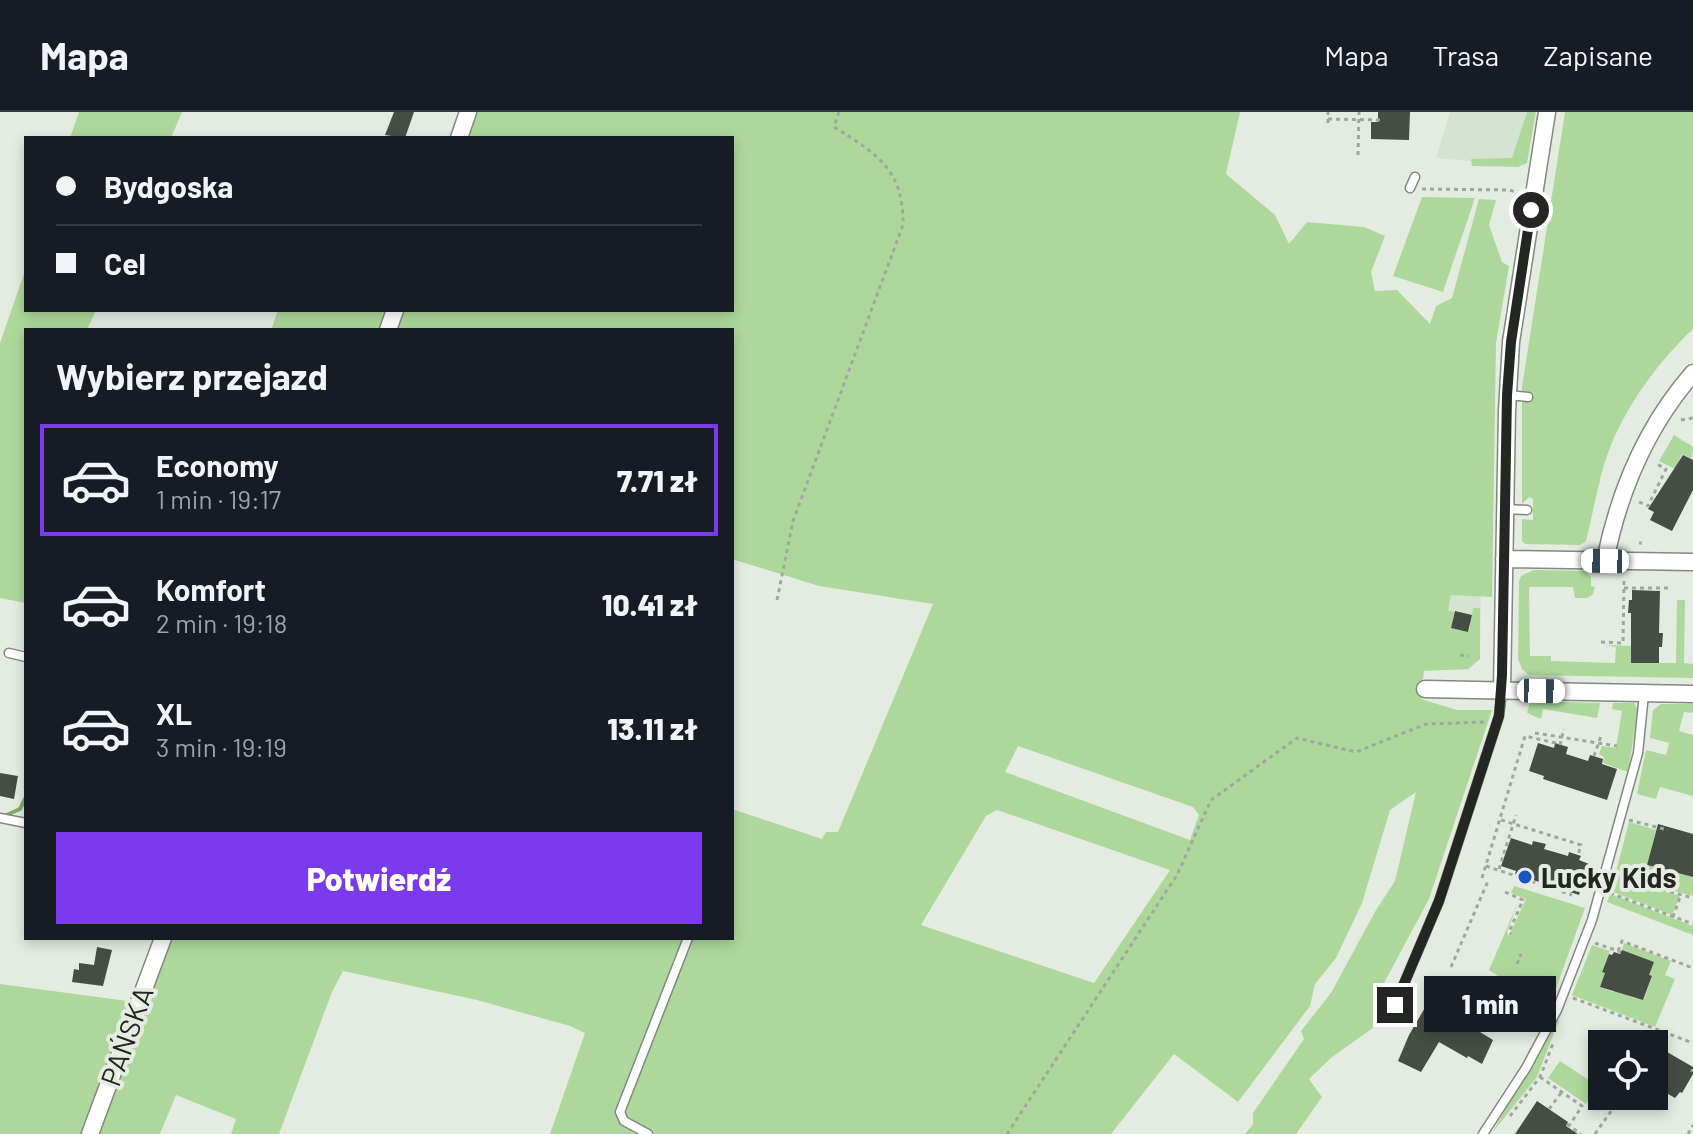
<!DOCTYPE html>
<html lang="pl">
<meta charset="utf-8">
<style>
body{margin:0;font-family:Barlow,sans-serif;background:#20242c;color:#f1f3f6;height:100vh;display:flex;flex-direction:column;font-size:30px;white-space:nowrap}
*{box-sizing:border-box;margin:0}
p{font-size:26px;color:#9ea1a6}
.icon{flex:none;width:44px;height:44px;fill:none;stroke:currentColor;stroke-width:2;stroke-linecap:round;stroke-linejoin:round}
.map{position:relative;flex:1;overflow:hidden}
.drawer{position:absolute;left:24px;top:216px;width:710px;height:612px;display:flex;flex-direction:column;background:#171b24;border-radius:0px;box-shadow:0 4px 12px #0003}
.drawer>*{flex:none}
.top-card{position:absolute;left:24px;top:24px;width:710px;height:176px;border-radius:0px;box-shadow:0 4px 12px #0003;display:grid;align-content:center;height:176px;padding:0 32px;background:#171b24}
.tools{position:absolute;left:1588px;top:918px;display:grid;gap:16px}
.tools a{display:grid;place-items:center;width:80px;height:80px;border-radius:0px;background:#171b24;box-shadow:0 4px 12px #0003;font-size:40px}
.end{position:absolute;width:36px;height:36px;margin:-18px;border:10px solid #232622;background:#fff;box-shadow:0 0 0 4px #fff}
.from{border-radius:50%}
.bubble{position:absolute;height:56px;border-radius:0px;background:#171b24;box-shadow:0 4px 12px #0003;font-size:26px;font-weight:800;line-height:56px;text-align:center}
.car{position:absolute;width:24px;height:48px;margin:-24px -12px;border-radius:10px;box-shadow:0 0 6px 2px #0007;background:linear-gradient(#fff 24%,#345 0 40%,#fff 0 76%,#345 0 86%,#fff 0)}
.top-card b{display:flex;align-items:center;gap:28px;height:76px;font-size:30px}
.top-card b+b{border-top:2px solid #363941}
.top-card i{width:20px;height:20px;background:#f1f3f6}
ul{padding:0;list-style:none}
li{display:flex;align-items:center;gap:24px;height:112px;margin:0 16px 12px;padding:0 16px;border:4px solid transparent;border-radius:0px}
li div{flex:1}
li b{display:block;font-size:30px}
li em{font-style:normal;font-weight:800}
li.active{border-color:#7c3aed}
li>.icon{width:72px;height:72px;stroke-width:1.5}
h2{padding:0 32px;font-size:36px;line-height:96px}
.cta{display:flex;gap:16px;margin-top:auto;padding:16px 32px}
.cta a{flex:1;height:92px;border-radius:0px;background:#7c3aed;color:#fff;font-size:32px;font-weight:800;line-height:92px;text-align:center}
header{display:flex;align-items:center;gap:48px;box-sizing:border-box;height:112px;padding:0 40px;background:#171b24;border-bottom:2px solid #363941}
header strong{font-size:38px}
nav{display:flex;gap:44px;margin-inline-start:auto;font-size:28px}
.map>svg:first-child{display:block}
</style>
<header>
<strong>Mapa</strong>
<nav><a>Mapa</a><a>Trasa</a><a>Zapisane</a></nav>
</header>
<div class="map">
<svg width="1693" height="1022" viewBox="0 0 1693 1022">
<rect width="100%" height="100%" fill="#e4ece1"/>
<path fill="#d7e3d2" d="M1450 0H1531L1520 48 1478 50 1436 46Z
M1449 478H1481L1480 547 1468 558H1432Z"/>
<path fill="#aed89b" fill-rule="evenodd" d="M79 0H182L171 26H70Z
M475 0H1240L1226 62 1275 103 1289 132 1307 110 1364 115 1385 124 1371 160 1375 179 1397 178 1430 212 1436 194 1452 186 1479 87 1496 88 1489 113 1502 150 1509 154 1496 231 1492 485 1451 483 1448 498 1454 500 1451 516 1469 520 1473 496H1480V547L1468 557 1424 559 1421 587 1457 598H1492L1429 787 1376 886 1373 916 1332 945 1309 967 1322 985 1296 1022H1245L1253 1012V1001L1304 927 1301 919 1331 881 1376 798 1395 769 1416 680 1390 698 1362 791 1336 846 1315 872 1310 894 1238 990 1174 942 1111 1022H550L585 921 570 914 477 888 343 859 332 880 279 1022H231L236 1007 176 983 160 1022H98L170 826H732V697L822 727 826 720H838L933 492 819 474 732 447V218H397L404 198H732V26H466ZM1018 634 1193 695 1199 703 1190 728 1005 660ZM997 698 1170 758 1094 871 921 813 986 704Z
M1527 0H1536L1527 51 1518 55 1472 54 1471 47 1512 46Z
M1565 0H1693V217C1659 249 1629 290 1611 333 1599 363 1594 398 1586 429L1580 433 1525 432 1522 429V407L1533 408V387L1529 385 1522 392V275Z
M1422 85 1475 86 1443 180 1393 164Z
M26 156V198H96L87 218H26V491L0 486V231Z
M278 198H386L379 218H271Z
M1674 323 1693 335 1692 347 1682 342 1675 357 1659 349Z
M1534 458 1586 459 1591 465V474L1595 475 1593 482 1587 486H1575L1573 475H1529L1530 544H1551V549L1615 551 1616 535 1606 533 1634 534 1632 551H1676L1677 488H1685L1684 551 1693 552V566L1529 563 1522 557 1518 547 1519 469 1521 464Z
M1530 589 1600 591 1597 606 1543 597 1541 607 1527 601Z
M1613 591H1634L1638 598 1628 660 1603 651 1604 645 1599 642 1602 634 1616 636 1622 599 1612 597Z
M1661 592H1693V601L1684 600 1679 619 1693 623V684L1660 675 1656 687 1637 682 1646 638 1666 643 1669 631 1650 626 1653 598Z
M1629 710 1656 718 1647 753 1693 765V784L1615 763Z
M1614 766 1680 784 1672 803 1611 779Z
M1514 774 1585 796 1554 882 1535 919 1507 902 1521 879 1489 858 1519 788 1507 820 1509 824 1526 787 1511 781Z
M1610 782 1693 814V823L1607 790Z
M1624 831 1671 849 1665 863 1675 867 1655 915 1572 883 1592 833 1610 839 1602 859 1605 861 1600 875 1613 880 1615 877 1634 886 1644 887 1652 865 1649 863 1653 850 1622 838Z
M0 872 135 890 83 1022H0Z
M1559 908 1537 965 1492 1021 1555 911Z
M1560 949 1598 974 1586 992 1548 966Z"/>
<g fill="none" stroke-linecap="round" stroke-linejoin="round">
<path stroke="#7fb067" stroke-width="4" d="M2 705 20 697 26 685"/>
</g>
<path fill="#464d44" d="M394 0H414L405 26 385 23Z
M1378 0H1410L1409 28 1371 27V10H1378Z
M1683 343 1693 348V378L1672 419 1650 408 1654 400 1648 397Z
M1632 478 1660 479 1659 521H1663L1662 535H1659V551H1631V501H1628L1629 488H1632Z
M1455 499 1472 503 1468 520 1451 516Z
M1538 631 1554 636 1555 631 1568 635 1566 642 1588 649 1590 643 1603 647 1602 652 1617 657 1607 688 1543 667 1544 664 1529 659Z
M0 661 18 664 14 687 0 684Z
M1658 712 1693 722V765L1647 753Z
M1511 726 1532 733 1533 729 1546 732 1544 737 1568 744 1569 740 1581 744 1579 748 1589 752 1579 783 1515 762 1516 759 1501 754Z
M97 835 112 838 103 874 72 870 74 857 79 858V851L94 853Z
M1622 838 1654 850 1649 863 1652 864 1643 888 1600 875 1605 861 1602 860 1609 842 1612 843 1614 840 1620 842Z
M1433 887 1450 897 1447 901 1466 912 1469 906 1483 914 1480 920 1493 928 1482 952 1468 944 1467 946 1439 930 1421 960 1398 949 1409 923 1426 894 1429 895Z
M1667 940 1693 955V962L1682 981 1680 980 1675 986 1654 974V949L1660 952Z
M1537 989 1568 1010 1566 1014 1578 1022H1515Z"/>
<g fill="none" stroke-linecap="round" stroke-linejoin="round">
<defs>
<path id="lane" d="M1410 76 1415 65
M1508 283 1528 285
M1505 397 1527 398
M9 541 26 545
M0 706 26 711
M1395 893 1439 789 1499 604 1502 579
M648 1022 624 1009 620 1000 688 826
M1483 1022 1526 956 1557 898 1592 808 1638 641 1644 582"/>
<path id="street" d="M459 26 468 0
M388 218 395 198
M1504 447 1693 450
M1605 449C1619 379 1646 315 1693 261
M1425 577 1693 582
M1502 578 1507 299 1511 230 1547 0
M90 1022 163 826"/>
</defs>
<use href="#lane" stroke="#82897f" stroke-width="11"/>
<use href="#street" stroke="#82897f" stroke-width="19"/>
<path stroke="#a1a79f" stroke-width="3" stroke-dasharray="4 4" stroke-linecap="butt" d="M1328 7 1381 8
M1328 11V0
M1358 43 1359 0
M1422 77 1509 78 1516 80 1520 85
M1681 308 1693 306
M1639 390 1648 394 1666 357 1655 351
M1639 431H1642
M1624 476H1669
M777 488 793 409 903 113C904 58 877 42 834 15L839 0
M1601 530 1623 531 1624 467
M1460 543 1469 544
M1535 621 1617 634
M1560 633 1564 617
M1594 644 1601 624
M1501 708 1581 733 1578 743
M1629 708 1668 718
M1486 754 1572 783
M1499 757 1516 703
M1616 765 1693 786
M1482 766 1525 624 1560 632
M1505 780 1523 788 1509 820 1511 822
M1610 781 1693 812
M1673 805 1681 782
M1595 831 1621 840
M1618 839 1622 829 1693 856
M1517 852 1521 842
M1451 855 1488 769
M1573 886 1693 931
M1691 958 1693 959
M1540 965 1582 994 1569 1014
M1549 997 1561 981
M1510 1004 1540 965 1554 929
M1567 1012 1581 1022
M1007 1022 1177 763 1211 688 1297 626 1356 640 1426 612 1485 610
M1595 1022 1616 992
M1688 1022 1693 1013"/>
<use href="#lane" stroke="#fff" stroke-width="8"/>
<use href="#street" stroke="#fff" stroke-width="16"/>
</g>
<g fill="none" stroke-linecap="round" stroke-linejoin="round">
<path stroke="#232622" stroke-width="10" d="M1395 893 1439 789 1499 604 1502 563 1507 283 1511 230 1531 98"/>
</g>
<circle fill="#1755c1" stroke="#e4ece1" stroke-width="3" cx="1525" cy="765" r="8"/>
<g text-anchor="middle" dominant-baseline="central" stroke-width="8" stroke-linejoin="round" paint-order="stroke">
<g font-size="28" font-weight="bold" fill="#232622" stroke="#e4ece1" text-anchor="start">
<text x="1541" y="765">Lucky Kids</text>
</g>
<g font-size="28" fill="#232622" stroke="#e4ece1">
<text transform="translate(126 924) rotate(-70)">PAŃSKA</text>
</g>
</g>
</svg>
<div class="tools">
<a><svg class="icon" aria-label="locate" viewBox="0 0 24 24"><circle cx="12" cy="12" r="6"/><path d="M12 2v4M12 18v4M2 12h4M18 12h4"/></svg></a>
</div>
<i class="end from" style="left:1531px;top:98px"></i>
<i class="end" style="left:1395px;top:893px"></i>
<div class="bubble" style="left:1424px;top:864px;width:132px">1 min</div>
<i class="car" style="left:1605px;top:449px;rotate:271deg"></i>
<i class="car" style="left:1541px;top:579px;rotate:91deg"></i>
<div class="top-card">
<b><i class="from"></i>Bydgoska</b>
<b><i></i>Cel</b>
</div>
<section class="drawer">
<h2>Wybierz przejazd</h2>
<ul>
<li class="active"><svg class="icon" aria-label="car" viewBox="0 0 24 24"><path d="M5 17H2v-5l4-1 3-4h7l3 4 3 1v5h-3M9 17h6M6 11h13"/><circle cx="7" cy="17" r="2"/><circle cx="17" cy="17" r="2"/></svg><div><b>Economy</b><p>1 min · 19:17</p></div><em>7.71 zł</em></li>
<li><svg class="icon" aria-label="car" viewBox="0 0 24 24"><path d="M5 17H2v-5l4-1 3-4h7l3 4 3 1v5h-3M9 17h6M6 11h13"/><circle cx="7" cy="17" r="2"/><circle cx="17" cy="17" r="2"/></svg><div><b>Komfort</b><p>2 min · 19:18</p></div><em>10.41 zł</em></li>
<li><svg class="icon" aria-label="car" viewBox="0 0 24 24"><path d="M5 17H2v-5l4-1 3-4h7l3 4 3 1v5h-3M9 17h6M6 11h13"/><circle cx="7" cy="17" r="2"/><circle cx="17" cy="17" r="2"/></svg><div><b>XL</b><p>3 min · 19:19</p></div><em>13.11 zł</em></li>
</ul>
<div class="cta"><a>Potwierdź</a></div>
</section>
</div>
